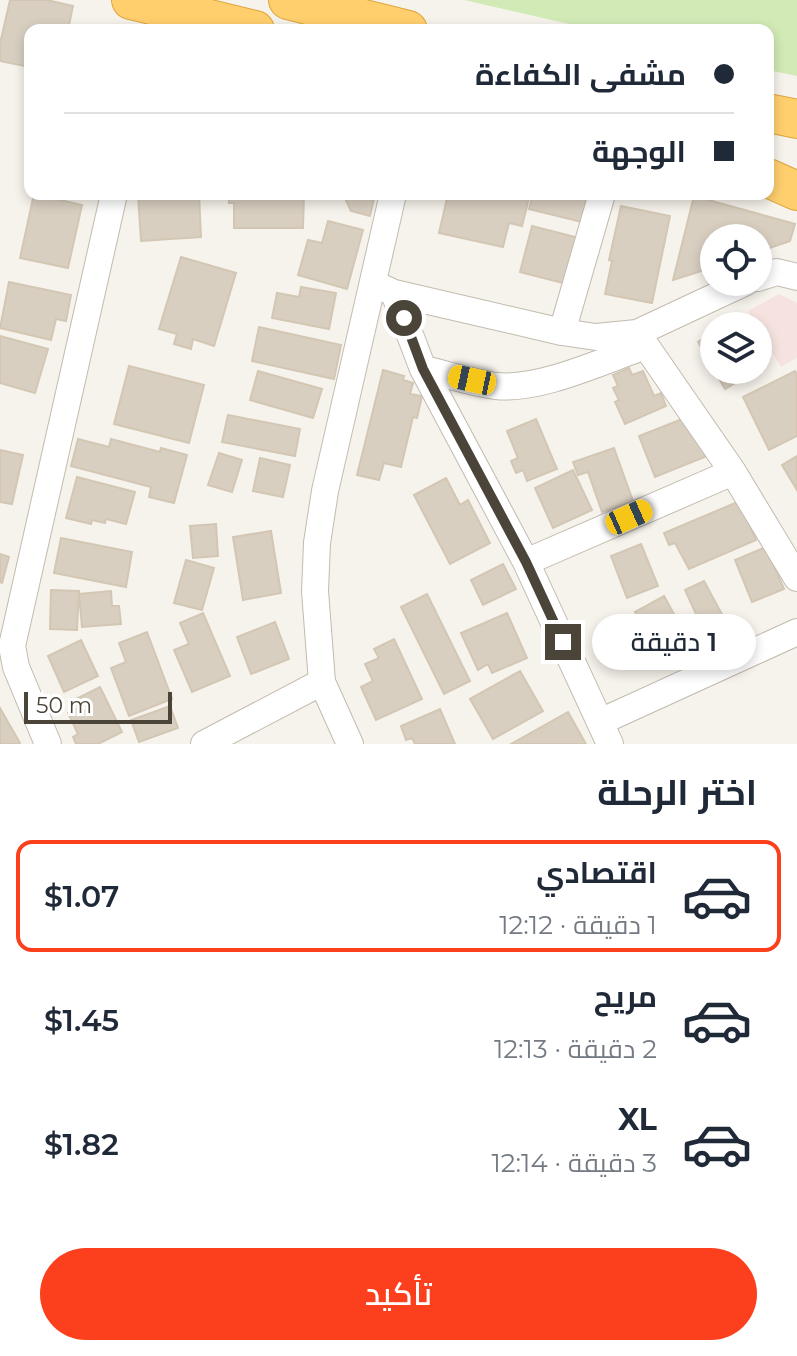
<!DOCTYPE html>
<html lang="ar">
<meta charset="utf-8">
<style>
body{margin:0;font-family:Montserrat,Cairo,sans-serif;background:#f6f6f7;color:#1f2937;direction:rtl;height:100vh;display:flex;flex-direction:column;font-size:30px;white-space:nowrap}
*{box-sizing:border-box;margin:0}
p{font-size:26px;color:#747a83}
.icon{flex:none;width:44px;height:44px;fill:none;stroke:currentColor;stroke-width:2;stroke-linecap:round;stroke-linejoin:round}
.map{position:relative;height:744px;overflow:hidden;direction:ltr}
.details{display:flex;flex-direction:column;background:#fff;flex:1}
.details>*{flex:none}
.hud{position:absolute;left:24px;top:24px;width:750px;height:176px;border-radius:16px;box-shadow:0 4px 12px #0003;direction:rtl;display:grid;align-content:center;height:176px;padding:0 40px;background:#fff}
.tools{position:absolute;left:700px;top:224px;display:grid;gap:16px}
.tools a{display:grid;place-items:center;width:72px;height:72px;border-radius:50%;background:#fff;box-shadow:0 4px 12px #0003;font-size:40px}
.scale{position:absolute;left:24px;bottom:20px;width:148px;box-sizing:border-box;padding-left:8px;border:4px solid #4b4439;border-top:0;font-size:22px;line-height:28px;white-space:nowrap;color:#4b4439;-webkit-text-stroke:6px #fff;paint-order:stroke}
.end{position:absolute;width:36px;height:36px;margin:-18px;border:10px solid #4b4439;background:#fff;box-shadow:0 0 0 4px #fff}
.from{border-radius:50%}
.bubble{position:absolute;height:56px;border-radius:28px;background:#fff;box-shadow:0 4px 12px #0003;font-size:26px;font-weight:600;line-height:56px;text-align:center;direction:rtl}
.car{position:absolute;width:24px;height:48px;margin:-24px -12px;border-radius:10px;box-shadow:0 0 6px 2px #0007;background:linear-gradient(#f5c518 24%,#345 0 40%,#f5c518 0 76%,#345 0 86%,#f5c518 0)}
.hud b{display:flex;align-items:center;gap:28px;height:76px;font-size:30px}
.hud b+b{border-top:2px solid #e0e1e3}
.hud i{width:20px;height:20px;background:#1f2937}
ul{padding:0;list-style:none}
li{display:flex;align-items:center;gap:24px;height:112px;margin:0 16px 12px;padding:0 24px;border:4px solid transparent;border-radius:16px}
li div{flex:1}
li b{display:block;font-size:30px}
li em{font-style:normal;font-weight:600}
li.selected{border-color:#fc3f1d}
li>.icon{width:72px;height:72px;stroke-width:1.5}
h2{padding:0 40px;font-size:36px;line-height:96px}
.button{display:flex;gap:16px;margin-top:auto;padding:16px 40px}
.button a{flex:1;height:92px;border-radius:48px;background:#fc3f1d;color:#fff;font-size:32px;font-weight:600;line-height:92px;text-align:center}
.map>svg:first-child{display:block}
</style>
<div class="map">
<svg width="797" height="744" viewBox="0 0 797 744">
<rect width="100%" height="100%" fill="#f6f3ec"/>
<path fill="#f6e3e0" d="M779 294 797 303V358L781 367 748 311Z"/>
<path fill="#d2eab5" d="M464 0H797V76L768 70V30H595Z"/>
<path fill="#d8cfc1" stroke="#d3c7b4" stroke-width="2" d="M10 0H47L73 6 68 30H30V67L0 61V44Z
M34 194 82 205 68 268 20 258Z
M138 194H199L201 237 141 241Z
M229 194 304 195 303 228H234V203H229Z
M343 194H375L370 216 351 211Z
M448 194H530L522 226 509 223 503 247 439 233Z
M533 194H593L586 223 529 209Z
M694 196 795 224 790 241 758 252V238H714V267L673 280Z
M621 206 670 216 652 303 605 294 612 261 609 260Z
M328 221 363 230 347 289 298 275 308 240 322 243Z
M532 226 579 238 567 284 520 272Z
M181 257 236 273 214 346 193 339 191 349 174 344 177 334 159 329Z
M9 282 71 295 66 321 56 319 51 340 0 328Z
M301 287 336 293 329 329 272 318 277 293 299 297Z
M259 327 341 345 334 379 252 361Z
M714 333V370H757L725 389 698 342Z
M0 336 48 349 35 393 0 383Z
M129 366 204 385 189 443 114 424Z
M629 368 632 375 643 371 654 396 661 393 666 406 625 424 615 402 619 400 613 388 618 386 613 375Z
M383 370 404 376 403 380 413 383 410 394 422 396 417 418 413 417 401 467 384 463 379 480 357 475Z
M258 371 322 389 313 418 250 400Z
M795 371 797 375V436L769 450 743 397Z
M228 415 300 429 295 456 222 442Z
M687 417 707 456 655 477 639 436Z
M536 419 557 469 527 481 523 470 516 473 511 461 518 458 507 431Z
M78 439 109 447 111 439 160 452 161 448 187 455 174 503 149 497 151 487 71 466Z
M614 448 633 501 602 512 588 472 578 475 573 462Z
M0 450 23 455 12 504 0 502Z
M219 453 242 460 232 492 208 485Z
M797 456V490L782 465Z
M260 458 290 465 283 497 253 491Z
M573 470 592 510 553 528 535 488Z
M77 477 135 492 126 524 106 519 105 523 92 520 91 524 66 518Z
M446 478 460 505 468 500 490 543 450 564 414 495Z
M747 498 759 525 751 529 756 540 689 569 675 543 669 545 664 533Z
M216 524 218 556 193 558 190 526Z
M271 531 281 593 243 600 233 537Z
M61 538 132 552 126 587 54 573Z
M641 544 658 586 627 598 611 556Z
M766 547 784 589 752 602 735 560Z
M0 554 9 557 2 583 0 582Z
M186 560 214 568 202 610 174 603Z
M503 564 516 589 483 605 471 580Z
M704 581 724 618 706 636 685 590Z
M51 590 79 591 77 630 50 629Z
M111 591 112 606H119L121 624 82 627 79 594Z
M427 594 470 681 444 694 401 607Z
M664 596 685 634 660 647 652 633 648 636 635 612Z
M203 613 230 676 192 692 174 650 189 644 180 623Z
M507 613 527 658 492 673 488 664 478 670 461 633Z
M275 622 289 659 251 674 237 637Z
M147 632 172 699 129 716 111 668 126 662 119 643Z
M394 639 422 699 376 720 361 687 373 681 365 664 379 658 374 649Z
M81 640 98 676 64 692 48 656Z
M520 671 543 711 493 739 470 699Z
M100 687 122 732 98 744H76L73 737 78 734 68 713 78 708 74 700Z
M170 706 178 728 139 742 131 720Z
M0 708 20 743 18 744H0Z
M440 709 455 744H415L412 738 406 740 401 726Z
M568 712 586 744H511Z"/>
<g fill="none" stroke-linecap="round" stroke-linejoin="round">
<defs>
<path id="minor" d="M758 278 777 272 797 277
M381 287 394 293 562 332 596 337 637 333 746 282
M394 293 423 369 526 562 610 744
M562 332 602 194
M637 333 733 472 797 578
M423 369C447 374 472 383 496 386 540 391 604 360 646 346
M526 562 733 472
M600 722 797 632
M48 744 16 667 12 646 114 194
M204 744 322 682
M350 744 322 682 315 591 317 543 325 491 393 194"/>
<path id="highway" d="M131 0 255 30
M288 0 408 30
M768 113 797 119
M768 178 797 191"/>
</defs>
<use href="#minor" stroke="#c2bbae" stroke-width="28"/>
<use href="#highway" stroke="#e0a43c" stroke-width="40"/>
<use href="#minor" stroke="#fff" stroke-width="26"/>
<use href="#highway" stroke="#ffcf6e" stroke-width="38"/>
</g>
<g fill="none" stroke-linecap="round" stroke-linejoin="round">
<path stroke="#4b4439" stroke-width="10" d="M404 318 423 369 526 562 563 642"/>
</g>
</svg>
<div class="tools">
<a><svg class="icon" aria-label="locate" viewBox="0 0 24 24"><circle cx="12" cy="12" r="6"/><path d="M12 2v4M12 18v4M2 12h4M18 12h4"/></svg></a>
<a><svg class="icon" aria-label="layers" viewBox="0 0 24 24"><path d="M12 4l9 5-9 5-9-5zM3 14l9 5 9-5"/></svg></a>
</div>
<div class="scale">50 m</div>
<i class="end from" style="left:404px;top:318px"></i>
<i class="end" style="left:563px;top:642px"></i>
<div class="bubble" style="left:592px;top:614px;width:164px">1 دقيقة</div>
<i class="car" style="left:472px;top:380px;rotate:282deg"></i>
<i class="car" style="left:629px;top:517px;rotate:66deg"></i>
<div class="hud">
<b><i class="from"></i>مشفى الكفاءة</b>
<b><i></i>الوجهة</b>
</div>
</div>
<section class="details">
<h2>اختر الرحلة</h2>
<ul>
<li class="selected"><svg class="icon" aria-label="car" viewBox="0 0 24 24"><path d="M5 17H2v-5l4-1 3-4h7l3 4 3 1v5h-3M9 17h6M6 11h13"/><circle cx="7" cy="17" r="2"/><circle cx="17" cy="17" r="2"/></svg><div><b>اقتصادي</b><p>1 دقيقة · 12:12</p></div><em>$1.07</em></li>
<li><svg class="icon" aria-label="car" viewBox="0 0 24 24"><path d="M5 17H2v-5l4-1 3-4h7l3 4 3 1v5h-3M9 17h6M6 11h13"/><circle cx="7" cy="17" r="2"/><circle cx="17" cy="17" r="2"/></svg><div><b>مريح</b><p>2 دقيقة · 12:13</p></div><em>$1.45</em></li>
<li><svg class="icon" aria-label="car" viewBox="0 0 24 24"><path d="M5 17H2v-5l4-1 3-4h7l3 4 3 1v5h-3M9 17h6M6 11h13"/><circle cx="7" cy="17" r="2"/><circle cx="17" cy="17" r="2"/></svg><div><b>XL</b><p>3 دقيقة · 12:14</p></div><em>$1.82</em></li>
</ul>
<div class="button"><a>تأكيد</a></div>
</section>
